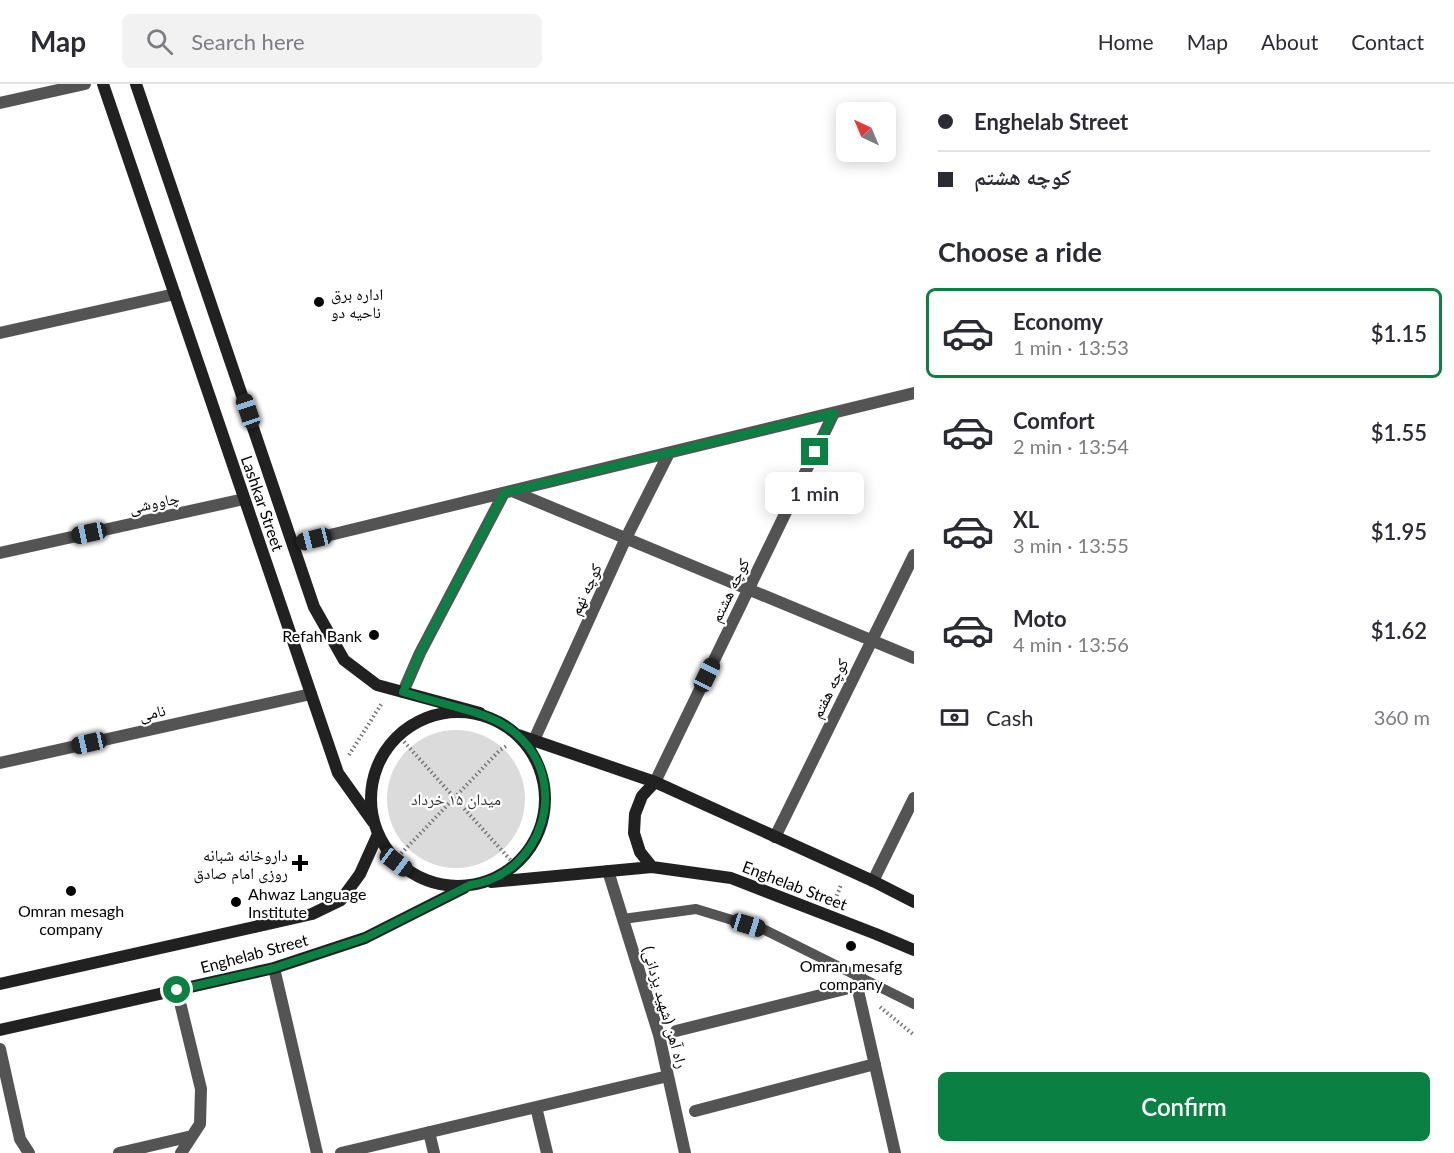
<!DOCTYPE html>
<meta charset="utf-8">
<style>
body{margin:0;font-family:Lato,"Noto Naskh Arabic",sans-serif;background:#f2f2f3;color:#2b2b33;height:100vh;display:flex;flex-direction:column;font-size:22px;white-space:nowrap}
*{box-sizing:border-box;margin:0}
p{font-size:20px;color:#7c7c81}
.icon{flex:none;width:33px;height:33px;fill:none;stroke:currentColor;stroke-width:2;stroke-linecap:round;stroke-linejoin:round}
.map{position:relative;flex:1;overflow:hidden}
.drawer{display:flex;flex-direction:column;background:#fff;width:540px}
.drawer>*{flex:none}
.banner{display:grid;align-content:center;height:132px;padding:0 24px;background:#fff}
.needle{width:39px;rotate:316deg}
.buttons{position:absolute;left:836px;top:18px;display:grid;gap:12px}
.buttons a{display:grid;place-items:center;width:60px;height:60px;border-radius:9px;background:#fff;box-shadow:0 3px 15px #0003;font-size:30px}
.end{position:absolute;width:27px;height:27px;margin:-14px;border:8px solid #0b8043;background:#fff;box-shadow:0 0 0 3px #fff}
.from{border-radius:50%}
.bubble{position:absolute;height:42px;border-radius:9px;background:#fff;box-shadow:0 3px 15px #0003;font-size:20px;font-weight:600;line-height:42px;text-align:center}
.car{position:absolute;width:18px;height:36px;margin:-18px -9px;border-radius:8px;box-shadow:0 0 4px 2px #0007;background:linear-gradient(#222 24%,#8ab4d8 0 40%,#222 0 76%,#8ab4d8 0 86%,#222 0)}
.banner b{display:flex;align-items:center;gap:21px;height:57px;font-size:22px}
.banner b+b{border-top:2px solid #e1e1e2}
.banner i{width:15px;height:15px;background:#2b2b33}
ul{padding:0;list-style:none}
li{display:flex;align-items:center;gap:18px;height:90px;margin:0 12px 9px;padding:0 12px;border:3px solid transparent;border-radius:9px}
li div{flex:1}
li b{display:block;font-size:22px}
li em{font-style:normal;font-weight:600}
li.on{border-color:#0b8043}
li>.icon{width:54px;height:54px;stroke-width:1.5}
h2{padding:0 24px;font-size:27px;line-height:72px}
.pay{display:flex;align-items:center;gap:15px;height:66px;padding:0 24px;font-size:22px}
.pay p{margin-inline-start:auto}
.button{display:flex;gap:12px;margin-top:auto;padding:12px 24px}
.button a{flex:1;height:69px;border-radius:9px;background:#0b8043;color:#fff;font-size:24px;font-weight:600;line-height:69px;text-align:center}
header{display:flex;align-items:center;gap:36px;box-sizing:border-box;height:84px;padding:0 30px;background:#fff;border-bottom:2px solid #e1e1e2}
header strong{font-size:28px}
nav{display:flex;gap:33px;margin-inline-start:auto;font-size:21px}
.search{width:420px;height:54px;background:#f2f2f3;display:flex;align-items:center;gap:15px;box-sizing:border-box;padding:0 21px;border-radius:9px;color:#7c7c81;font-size:22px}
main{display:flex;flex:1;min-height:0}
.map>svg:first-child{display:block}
</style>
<header>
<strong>Map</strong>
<div class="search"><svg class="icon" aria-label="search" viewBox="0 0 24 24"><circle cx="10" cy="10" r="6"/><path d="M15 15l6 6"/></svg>Search here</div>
<nav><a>Home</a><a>Map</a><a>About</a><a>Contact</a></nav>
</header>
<main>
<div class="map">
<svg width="914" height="1069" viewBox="0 0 914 1069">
<rect width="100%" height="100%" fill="#fff"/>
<path fill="#dbdbdb" d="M387 715a69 69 0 1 1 138 0a69 69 0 1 1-138 0Z"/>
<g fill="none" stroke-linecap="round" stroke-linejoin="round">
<path stroke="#767676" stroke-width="4" stroke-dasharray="1.5 3" stroke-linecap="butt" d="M398 651 514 780
M349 671 382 619
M395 776 500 666 508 661
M835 816 841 801
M880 923 914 951"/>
<path stroke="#545454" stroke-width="10" d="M623 835 696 825 765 846 914 920"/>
<path stroke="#545454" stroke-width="12" d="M0 249 175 210
M512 407 914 574
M293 460 914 309
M0 469 244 415
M403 608 420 569 504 409
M534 656 626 454 669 369
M0 679 311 610
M655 698 834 329
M775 753 914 471
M608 787 659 951 685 1069
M873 797 914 714
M274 884 317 1069
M860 892 857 902 895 1069
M177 906 201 1005 200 1040 181 1069
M676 947 857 902
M0 965 20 1055 29 1069
M536 1023 547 1069
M695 1027 875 980
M429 1048 434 1069
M119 1069 192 1052
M341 1069 668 992"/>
<path stroke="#545454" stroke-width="12" d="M0 19 85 0"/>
<path stroke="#212121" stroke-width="12" d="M103 0 338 689 373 738
M136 0 314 523 344 576 377 601 480 629
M371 715a87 87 0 1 1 174 0a87 87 0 1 1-174 0Z
M518 651 655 698 873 797 914 818
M652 783 640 768 634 749 635 730 642 712 655 698
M491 798 652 783 731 794 876 850 914 866
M0 900 312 830 341 816 360 790 378 750
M0 946 274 884 365 854 464 804"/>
</g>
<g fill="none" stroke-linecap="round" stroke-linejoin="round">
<path stroke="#0b8043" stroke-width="8" d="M177 906 274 884 365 854 470 801C543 791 573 696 514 648 497 634 477 629 456 623 438 618 420 613 403 608L420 569 504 409 834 329 815 368"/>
</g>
<g fill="#000" stroke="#fff" stroke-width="2">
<circle cx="319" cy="218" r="6"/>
<circle cx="374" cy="551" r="6"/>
<path d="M297 770h6v6h6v6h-6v6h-6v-6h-6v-6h6z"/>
<circle cx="71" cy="807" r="6"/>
<circle cx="236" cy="818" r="6"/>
<circle cx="851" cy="862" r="6"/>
</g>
<g text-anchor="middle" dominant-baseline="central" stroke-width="4.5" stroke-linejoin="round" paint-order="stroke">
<g font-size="16" fill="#000" stroke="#fff" text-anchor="start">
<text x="331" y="209">اداره برق<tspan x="331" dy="18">ناحیه دو</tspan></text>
<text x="362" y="551" text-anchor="end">Refah Bank</text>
<text x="288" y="770" text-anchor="end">داروخانه شبانه<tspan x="288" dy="18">روزی امام صادق</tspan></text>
<text x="248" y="809">Ahwaz Language<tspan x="248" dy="18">Institute</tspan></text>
<text x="71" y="826" text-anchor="middle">Omran mesagh<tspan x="71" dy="18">company</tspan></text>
<text x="851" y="881" text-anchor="middle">Omran mesafg<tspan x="851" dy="18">company</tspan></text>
</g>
<g font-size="16" fill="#000" stroke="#fff">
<text transform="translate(154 418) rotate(-12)">چاووشی</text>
<text transform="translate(263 419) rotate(71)">Lashkar Street</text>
<text transform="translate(585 505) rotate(-65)">کوچه نهم</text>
<text transform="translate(729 506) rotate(-64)">کوچه هشتم</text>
<text transform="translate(829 604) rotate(-64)">کوچه هفتم</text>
<text transform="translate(152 628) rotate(-13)">نامی</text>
<text transform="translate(795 801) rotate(21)">Enghelab Street</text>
<text transform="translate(254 869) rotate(-15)">Enghelab Street</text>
<text transform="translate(666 923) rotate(74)">راه آهن (شهید یزدانی)</text>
</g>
<g font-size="16" fill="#323232" stroke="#fff">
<text x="456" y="714">میدان ۱۵ خرداد</text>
</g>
</g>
</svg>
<div class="buttons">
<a><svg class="needle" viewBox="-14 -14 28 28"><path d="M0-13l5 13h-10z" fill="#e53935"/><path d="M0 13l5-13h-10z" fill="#7c7c81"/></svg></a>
</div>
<i class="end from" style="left:177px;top:906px"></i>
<i class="end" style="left:815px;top:368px"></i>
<div class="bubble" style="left:765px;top:388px;width:99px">1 min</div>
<i class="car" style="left:248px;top:327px;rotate:341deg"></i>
<i class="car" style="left:89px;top:449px;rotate:258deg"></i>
<i class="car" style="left:314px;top:455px;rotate:256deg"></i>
<i class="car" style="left:707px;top:591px;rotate:26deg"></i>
<i class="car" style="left:89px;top:659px;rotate:257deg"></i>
<i class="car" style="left:396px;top:778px;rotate:127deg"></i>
<i class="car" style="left:748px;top:841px;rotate:107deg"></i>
</div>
<section class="drawer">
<div class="banner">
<b><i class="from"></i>Enghelab Street</b>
<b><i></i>کوچه هشتم</b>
</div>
<h2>Choose a ride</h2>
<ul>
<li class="on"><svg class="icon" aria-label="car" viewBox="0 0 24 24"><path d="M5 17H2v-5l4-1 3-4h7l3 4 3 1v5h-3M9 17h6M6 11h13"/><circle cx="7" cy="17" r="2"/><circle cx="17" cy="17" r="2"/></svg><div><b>Economy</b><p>1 min · 13:53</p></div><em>$1.15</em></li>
<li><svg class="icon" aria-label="car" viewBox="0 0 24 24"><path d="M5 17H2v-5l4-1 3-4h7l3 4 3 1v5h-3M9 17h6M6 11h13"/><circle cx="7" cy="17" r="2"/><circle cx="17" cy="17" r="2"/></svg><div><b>Comfort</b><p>2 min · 13:54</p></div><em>$1.55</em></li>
<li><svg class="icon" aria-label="car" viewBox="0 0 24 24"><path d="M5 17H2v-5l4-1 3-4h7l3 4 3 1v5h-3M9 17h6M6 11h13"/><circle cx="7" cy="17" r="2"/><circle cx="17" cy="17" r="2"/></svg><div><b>XL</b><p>3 min · 13:55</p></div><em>$1.95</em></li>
<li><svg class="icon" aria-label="car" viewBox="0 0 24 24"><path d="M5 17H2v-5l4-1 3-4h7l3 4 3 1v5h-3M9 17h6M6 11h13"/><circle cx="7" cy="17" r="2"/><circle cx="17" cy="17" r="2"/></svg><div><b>Moto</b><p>4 min · 13:56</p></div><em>$1.62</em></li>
</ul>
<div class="pay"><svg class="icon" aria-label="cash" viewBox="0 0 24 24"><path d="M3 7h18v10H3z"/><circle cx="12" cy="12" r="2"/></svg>Cash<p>360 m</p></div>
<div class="button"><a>Confirm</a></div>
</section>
</main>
